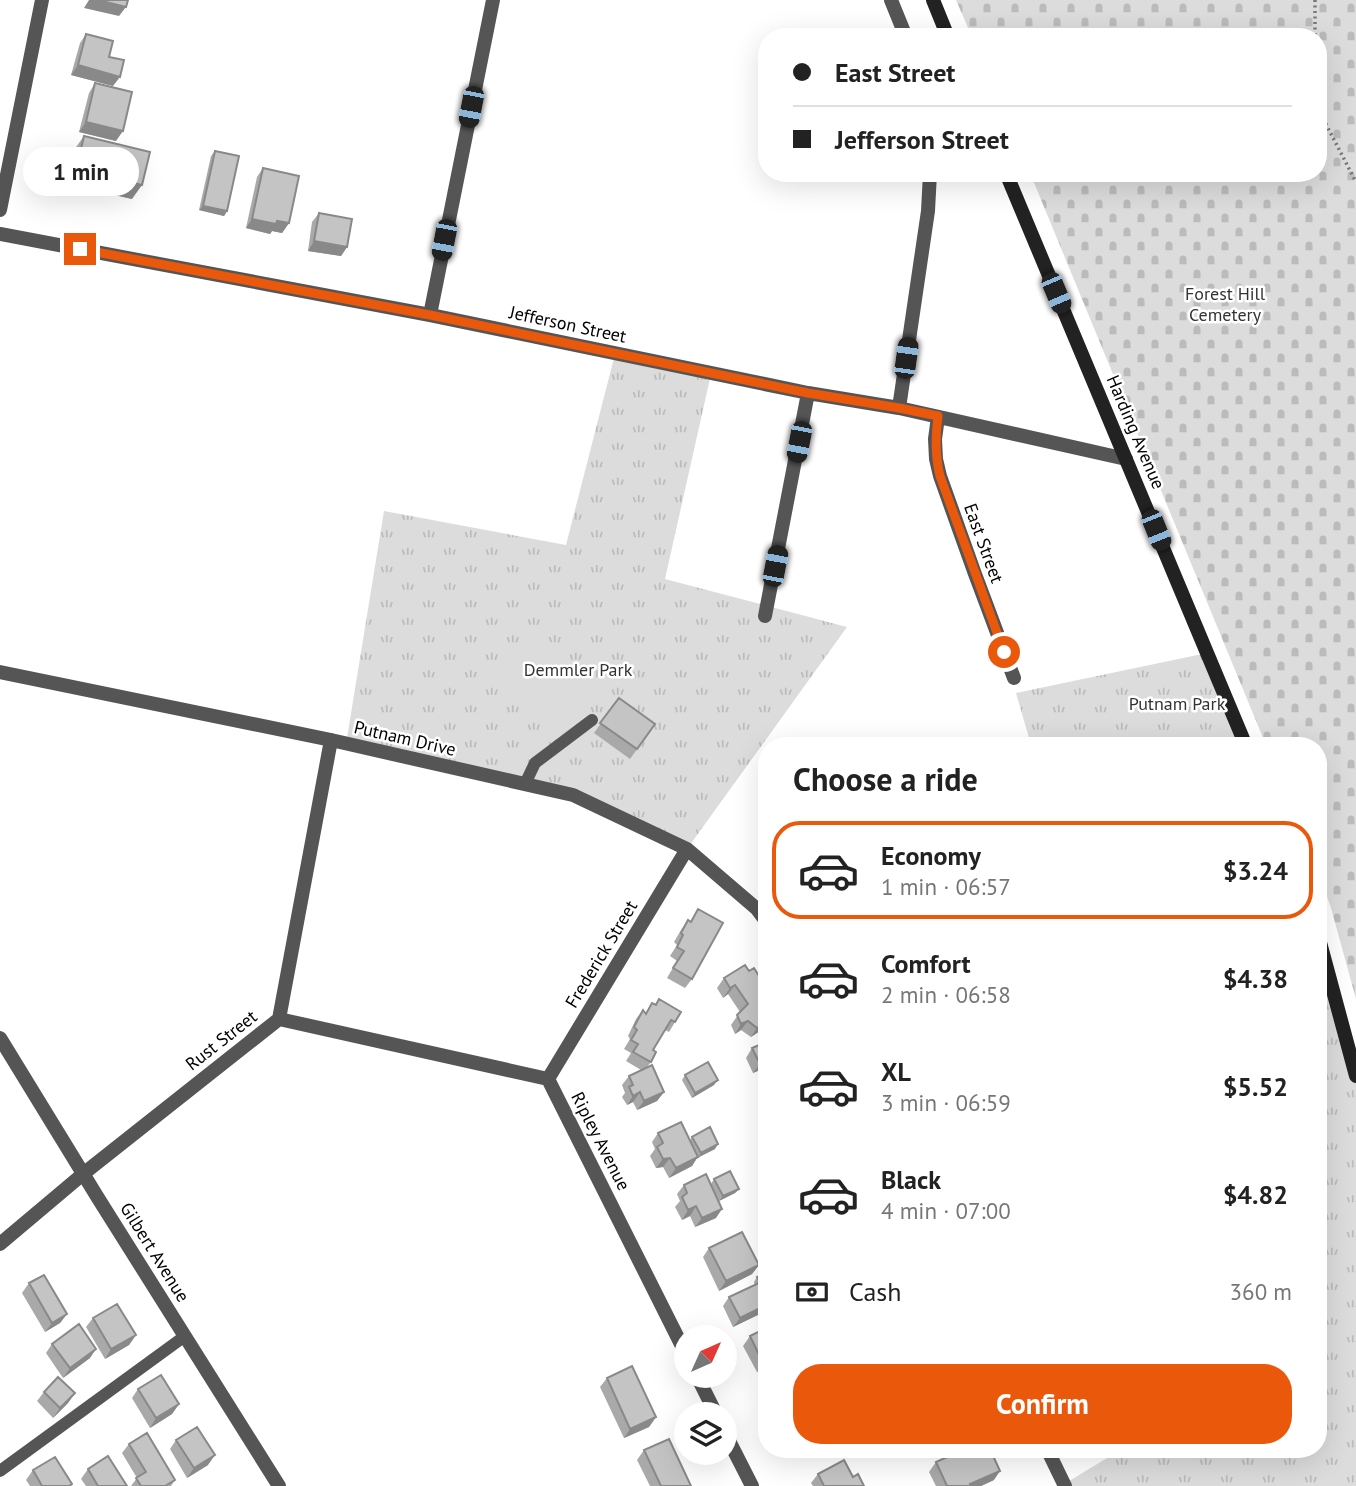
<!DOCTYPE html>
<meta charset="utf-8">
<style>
body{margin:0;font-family:"PT Sans",sans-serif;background:#f6f6f6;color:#222;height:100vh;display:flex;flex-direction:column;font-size:26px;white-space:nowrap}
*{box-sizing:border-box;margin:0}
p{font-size:23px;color:#767676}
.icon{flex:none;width:38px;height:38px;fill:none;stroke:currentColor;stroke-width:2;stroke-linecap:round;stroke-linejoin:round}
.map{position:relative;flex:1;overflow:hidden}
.panel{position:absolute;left:758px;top:737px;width:569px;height:721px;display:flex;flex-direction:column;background:#fff;border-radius:28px;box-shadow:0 7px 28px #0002}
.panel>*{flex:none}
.top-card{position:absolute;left:758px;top:28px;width:569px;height:154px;border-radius:28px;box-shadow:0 7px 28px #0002;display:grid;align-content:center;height:154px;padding:0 35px;background:#fff}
.needle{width:46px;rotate:45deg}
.controls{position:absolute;left:674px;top:1325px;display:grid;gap:14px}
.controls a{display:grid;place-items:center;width:63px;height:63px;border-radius:50%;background:#fff;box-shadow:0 7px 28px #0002;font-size:35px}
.end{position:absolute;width:32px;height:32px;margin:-16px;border:9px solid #ea580c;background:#fff;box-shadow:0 0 0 4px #fff}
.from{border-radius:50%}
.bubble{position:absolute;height:49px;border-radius:24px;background:#fff;box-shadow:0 7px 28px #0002;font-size:23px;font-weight:700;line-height:49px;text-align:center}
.car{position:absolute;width:21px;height:42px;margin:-21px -10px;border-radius:9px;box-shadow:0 0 5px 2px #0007;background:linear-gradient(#222 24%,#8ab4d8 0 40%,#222 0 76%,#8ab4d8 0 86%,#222 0)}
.top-card b{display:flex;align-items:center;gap:24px;height:66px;font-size:26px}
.top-card b+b{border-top:2px solid #e0e0e0}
.top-card i{width:18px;height:18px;background:#222}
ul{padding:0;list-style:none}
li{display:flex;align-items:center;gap:21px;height:98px;margin:0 14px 10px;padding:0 21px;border:4px solid transparent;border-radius:28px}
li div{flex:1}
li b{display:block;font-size:26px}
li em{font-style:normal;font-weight:700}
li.active{border-color:#ea580c}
li>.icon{width:63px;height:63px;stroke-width:1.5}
h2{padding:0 35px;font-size:32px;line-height:84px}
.pay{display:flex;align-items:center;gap:18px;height:77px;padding:0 35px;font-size:26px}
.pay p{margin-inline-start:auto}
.action{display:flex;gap:14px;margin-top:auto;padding:14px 35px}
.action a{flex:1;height:80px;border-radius:28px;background:#ea580c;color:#fff;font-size:28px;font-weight:700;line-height:80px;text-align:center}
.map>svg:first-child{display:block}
</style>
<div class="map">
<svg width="1356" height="1486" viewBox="0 0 1356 1486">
<defs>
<pattern id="cemetery-stones" width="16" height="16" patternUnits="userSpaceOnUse" patternTransform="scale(1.75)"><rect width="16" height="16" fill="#dcdcdc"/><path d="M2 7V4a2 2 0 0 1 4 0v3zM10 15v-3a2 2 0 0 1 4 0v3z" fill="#bbb"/></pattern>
<pattern id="park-tufts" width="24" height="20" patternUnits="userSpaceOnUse" patternTransform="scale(1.75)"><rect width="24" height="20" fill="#dcdcdc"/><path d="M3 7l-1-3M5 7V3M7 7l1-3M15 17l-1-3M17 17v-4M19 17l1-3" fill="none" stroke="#bbb"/></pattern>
</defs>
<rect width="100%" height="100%" fill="#fff"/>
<path fill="url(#cemetery-stones)" d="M956 0H1356V999L1331 908 1318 871V746L1266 745 1030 173H1318V37H972Z"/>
<path fill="url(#park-tufts)" d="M615 354 711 374 665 579 847 627 687 849 573 795 346 744 384 511 566 545Z
M1207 653 1246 745H1031L1016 693Z
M1318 935 1356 1076V1486H1061L1122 1449H1318Z"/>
<path fill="#dcdcdc" d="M524 639 601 690 572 730 495 682Z"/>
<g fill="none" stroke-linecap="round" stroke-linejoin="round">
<path stroke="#777" stroke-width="3.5" stroke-dasharray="2 3.5" stroke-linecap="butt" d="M1315 0V37
M1318 109 1356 182"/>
<path stroke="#555" stroke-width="12" d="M525 784 535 763 592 720
M0 1471 185 1336"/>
<path stroke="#555" stroke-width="14" d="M891 0 906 37
M0 210 42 0
M0 234 430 315 808 393 899 408 1126 459
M430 315 493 0
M899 408 928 211 930 173
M938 417 935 439 936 459 940 476 975 574 1014 678
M765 616 808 393
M0 672 331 740 573 795 687 849 757 909 766 921
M279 1019 548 1079 686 1354
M0 1038 98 1198 279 1486
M548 1079 687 849
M0 1244 83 1174 279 1019 331 740
M697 1376 716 1414
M724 1431 752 1486
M1047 1449 1065 1486"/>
<path stroke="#222" stroke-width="14" d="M933 0 948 37
M1006 173 1246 746
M1318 935 1356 1076"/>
</g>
<path fill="#a9a9a9" d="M86 34 109 57 113 86 71 75 80 43Z
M95 83 116 141 79 132 89 93Z
M84 136 132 199 67 184 74 150Z
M215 151 227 211 224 216 199 210 211 156Z
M263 168 289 223 282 233 272 231 270 234 246 228 257 177Z
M319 213 347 247 341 256 308 251 312 222Z
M619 698 655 724 630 759 594 733Z
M698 909 692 979 685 988 667 978 677 961 670 956 677 945 674 942 681 930 688 920 690 922Z
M745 965 766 1027 751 1037 741 1030 735 1034 731 1025 740 1012 728 994 723 998 717 988 724 978Z
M659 999 675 1022 669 1032 665 1030 653 1050 651 1062 647 1067 664 1092 657 1101 637 1110 633 1102 627 1105 622 1097 625 1093 622 1085 629 1076 641 1070 626 1061 631 1053 624 1049 630 1039 628 1036 636 1019 643 1010 646 1013 652 1003 655 1005Z
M766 1042V1079L762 1069 753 1073 746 1058 752 1048Z
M685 1075 714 1085 692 1098 682 1080Z
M658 1133 690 1140 692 1137 715 1149 697 1158 692 1166 669 1178 663 1167 656 1168 650 1156 655 1149 652 1142Z
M714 1179 739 1189 735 1193 719 1201 711 1184Z
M684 1185 716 1218 695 1227 690 1216 682 1220 675 1207 680 1201 677 1194Z
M709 1248 759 1265 752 1274 719 1291 703 1257Z
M766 1272V1289L765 1290 764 1312 733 1327 723 1306 729 1297 755 1285 754 1282 757 1277Z
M29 1283 67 1314 60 1323 45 1332 22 1293Z
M93 1318 136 1335 129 1345 105 1359 86 1327Z
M750 1336 766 1368 757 1372 743 1346Z
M52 1344 90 1358 63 1378 46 1353Z
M607 1378 656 1417 649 1427 624 1438 600 1387Z
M138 1389 179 1404 172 1414 150 1428 132 1398Z
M44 1392 75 1393 68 1403 53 1418 37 1401Z
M176 1440 208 1465 187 1478 170 1449Z
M129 1444 175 1480 171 1486H131L137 1478 122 1453Z
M644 1450 691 1486H650L637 1460Z
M936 1462 994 1480 981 1486H936L929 1472Z
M88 1469 127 1486H86L81 1479Z
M33 1470 72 1484 71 1486H30L26 1480Z
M818 1474 853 1477 864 1486H813L811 1483Z"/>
<path fill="#898989" d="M89 0H98L126 7 119 16 84 8Z
M78 65 120 77 113 86 71 75Z
M86 122 123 131 116 141 79 132Z
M76 170 142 185 132 199 67 184Z
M203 206 227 211 224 216 199 210Z
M252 219 277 221 289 223 282 233 272 231 270 234 246 228Z
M314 241 347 247 341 256 308 251Z
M735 985 728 994 723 998 730 988Z
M748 1021 741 1030 735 1034 741 1024Z
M766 1022V1027L751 1037 757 1028Z
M766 1061V1063L762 1069 753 1073 760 1064Z
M718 1080 714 1085 692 1098 695 1093Z
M640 1092 633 1102 627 1105 633 1096Z
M664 1092 657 1101 637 1110 644 1101Z
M718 1144 715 1149 697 1158 692 1166 669 1178 676 1168 698 1157 701 1153Z
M670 1158 663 1167 656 1168 663 1159Z
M739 1189 735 1193 719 1201 723 1196Z
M696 1206 690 1216 682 1220 688 1210Z
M722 1209 716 1218 695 1227 702 1218Z
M759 1265 752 1274 719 1291 726 1281Z
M766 1305V1309L764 1312 733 1327 740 1318Z
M67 1314 60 1323 45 1332 52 1323Z
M136 1335 129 1345 105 1359 111 1349Z
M96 1349 90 1358 63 1378 70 1368Z
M766 1361V1368L757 1372 763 1363Z
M75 1393 68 1403 53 1418 60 1408Z
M179 1404 172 1414 150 1428 156 1418Z
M656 1417 649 1427 624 1438 630 1429Z
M215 1455 208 1465 187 1478 194 1468Z
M1000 1471 994 1480 981 1486H969L970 1484Z"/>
<path fill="#c4c4c4" stroke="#898989" stroke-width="2" d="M98 0H128L126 7Z
M86 34 113 41 109 57 124 60 120 77 78 65Z
M95 83 132 92 123 131 86 122Z
M84 136 150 152 142 185 76 170Z
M215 151 239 156 227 211 203 206Z
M263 168 299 176 289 223 277 221 276 224 252 219Z
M319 213 352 219 347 247 314 241Z
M619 698 655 724 637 749 600 723Z
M698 909 723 923 692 979 673 968 684 951 677 947 683 935 681 933 688 920 691 922Z
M745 965 749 971 754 968 766 987V1022L757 1028 748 1021 741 1024 737 1015 748 1004 735 985 730 988 724 978Z
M659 999 681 1012 675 1022 671 1020 653 1050 656 1052 651 1062 633 1052 638 1044 631 1040 637 1030 634 1027 643 1010 646 1014 652 1003 656 1005Z
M766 1042V1061L760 1064 752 1048Z
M708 1062 718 1080 695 1093 685 1075Z
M652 1065 664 1092 644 1101 640 1092 633 1096 629 1087 633 1085 629 1076Z
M681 1122 698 1157 676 1168 670 1158 663 1159 657 1147 663 1143 658 1133Z
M710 1127 718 1144 701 1153 692 1137Z
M730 1171 739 1189 723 1196 714 1179Z
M706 1174 722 1209 702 1218 696 1206 688 1210 682 1197 687 1193 684 1185Z
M742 1232 759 1265 726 1281 709 1248Z
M766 1272V1286L764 1288 757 1277Z
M44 1275 67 1314 52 1323 29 1283Z
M761 1282 766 1293V1305L740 1318 729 1297Z
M117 1304 136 1335 111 1349 93 1318Z
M79 1324 96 1349 70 1368 52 1344Z
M766 1328V1361L763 1363 750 1336Z
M632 1366 656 1417 630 1429 607 1378Z
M161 1375 179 1404 156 1418 138 1389Z
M58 1377 75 1393 60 1408 44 1392Z
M197 1427 215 1455 194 1468 176 1440Z
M147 1433 175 1480 165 1486H141L136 1478 146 1472 129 1444Z
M669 1439 691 1486H661L644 1450Z
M965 1449H990L1000 1471 970 1484 971 1486H947L936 1462Z
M108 1456 127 1486H98L88 1469Z
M55 1457 72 1484 69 1486H42L33 1470Z
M844 1460 853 1477 858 1474 864 1486H824L818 1474Z"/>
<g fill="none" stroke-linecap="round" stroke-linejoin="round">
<path stroke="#ea580c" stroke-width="9" d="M80 249 430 315 808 393 899 408 938 416C935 438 935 456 940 476L1004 652"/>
</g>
<g text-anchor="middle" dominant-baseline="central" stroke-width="5" stroke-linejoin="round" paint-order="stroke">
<g font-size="18" fill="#333" stroke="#fff">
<text x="1225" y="293">Forest Hill<tspan x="1225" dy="21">Cemetery</tspan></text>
<text x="578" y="669">Demmler Park</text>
<text x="1177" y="703">Putnam Park</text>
</g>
<g font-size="18" fill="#000" stroke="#fff">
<text transform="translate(568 324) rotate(12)">Jefferson Street</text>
<text transform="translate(1136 432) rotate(67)">Harding Avenue</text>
<text transform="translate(984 543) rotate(70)">East Street</text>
<text transform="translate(405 738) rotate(13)">Putnam Drive</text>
<text transform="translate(601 954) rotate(-59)">Frederick Street</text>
<text transform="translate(221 1040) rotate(-38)">Rust Street</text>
<text transform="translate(601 1141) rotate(63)">Ripley Avenue</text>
<text transform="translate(155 1252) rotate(58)">Gilbert Avenue</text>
</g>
</g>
</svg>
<div class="controls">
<a><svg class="needle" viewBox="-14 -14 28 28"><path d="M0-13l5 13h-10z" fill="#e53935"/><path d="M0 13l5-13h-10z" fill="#767676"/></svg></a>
<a><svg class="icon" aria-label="layers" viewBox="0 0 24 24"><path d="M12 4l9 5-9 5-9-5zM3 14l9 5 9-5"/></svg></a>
</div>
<i class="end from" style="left:1004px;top:652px"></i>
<i class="end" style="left:80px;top:249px"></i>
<div class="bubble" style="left:23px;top:147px;width:116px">1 min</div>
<i class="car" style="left:471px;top:107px;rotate:191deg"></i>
<i class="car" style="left:444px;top:240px;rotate:191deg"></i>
<i class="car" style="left:1056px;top:293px;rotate:157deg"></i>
<i class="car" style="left:906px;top:358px;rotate:8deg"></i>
<i class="car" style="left:799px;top:442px;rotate:191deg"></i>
<i class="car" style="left:1156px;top:530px;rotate:158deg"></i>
<i class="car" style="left:775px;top:566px;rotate:11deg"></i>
<div class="top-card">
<b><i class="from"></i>East Street</b>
<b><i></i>Jefferson Street</b>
</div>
<section class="panel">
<h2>Choose a ride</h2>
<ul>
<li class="active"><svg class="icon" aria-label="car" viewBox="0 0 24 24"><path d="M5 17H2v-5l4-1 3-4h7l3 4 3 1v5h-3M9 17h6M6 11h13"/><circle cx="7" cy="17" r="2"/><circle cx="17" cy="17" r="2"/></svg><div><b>Economy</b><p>1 min · 06:57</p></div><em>$3.24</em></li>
<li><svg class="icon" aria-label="car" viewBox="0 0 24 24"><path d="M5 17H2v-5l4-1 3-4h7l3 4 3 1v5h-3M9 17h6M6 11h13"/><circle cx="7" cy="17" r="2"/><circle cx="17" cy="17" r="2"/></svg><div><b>Comfort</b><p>2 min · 06:58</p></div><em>$4.38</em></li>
<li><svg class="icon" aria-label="car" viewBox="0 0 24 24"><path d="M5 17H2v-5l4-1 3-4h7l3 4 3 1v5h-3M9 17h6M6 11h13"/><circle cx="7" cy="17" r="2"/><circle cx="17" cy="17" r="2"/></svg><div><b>XL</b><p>3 min · 06:59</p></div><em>$5.52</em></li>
<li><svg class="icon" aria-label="car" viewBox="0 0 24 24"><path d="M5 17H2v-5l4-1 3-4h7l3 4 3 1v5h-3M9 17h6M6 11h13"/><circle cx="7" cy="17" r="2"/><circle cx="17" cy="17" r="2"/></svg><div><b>Black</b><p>4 min · 07:00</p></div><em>$4.82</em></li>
</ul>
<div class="pay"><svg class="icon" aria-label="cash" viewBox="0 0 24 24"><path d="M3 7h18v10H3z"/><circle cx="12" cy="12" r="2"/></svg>Cash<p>360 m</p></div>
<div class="action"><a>Confirm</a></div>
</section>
</div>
